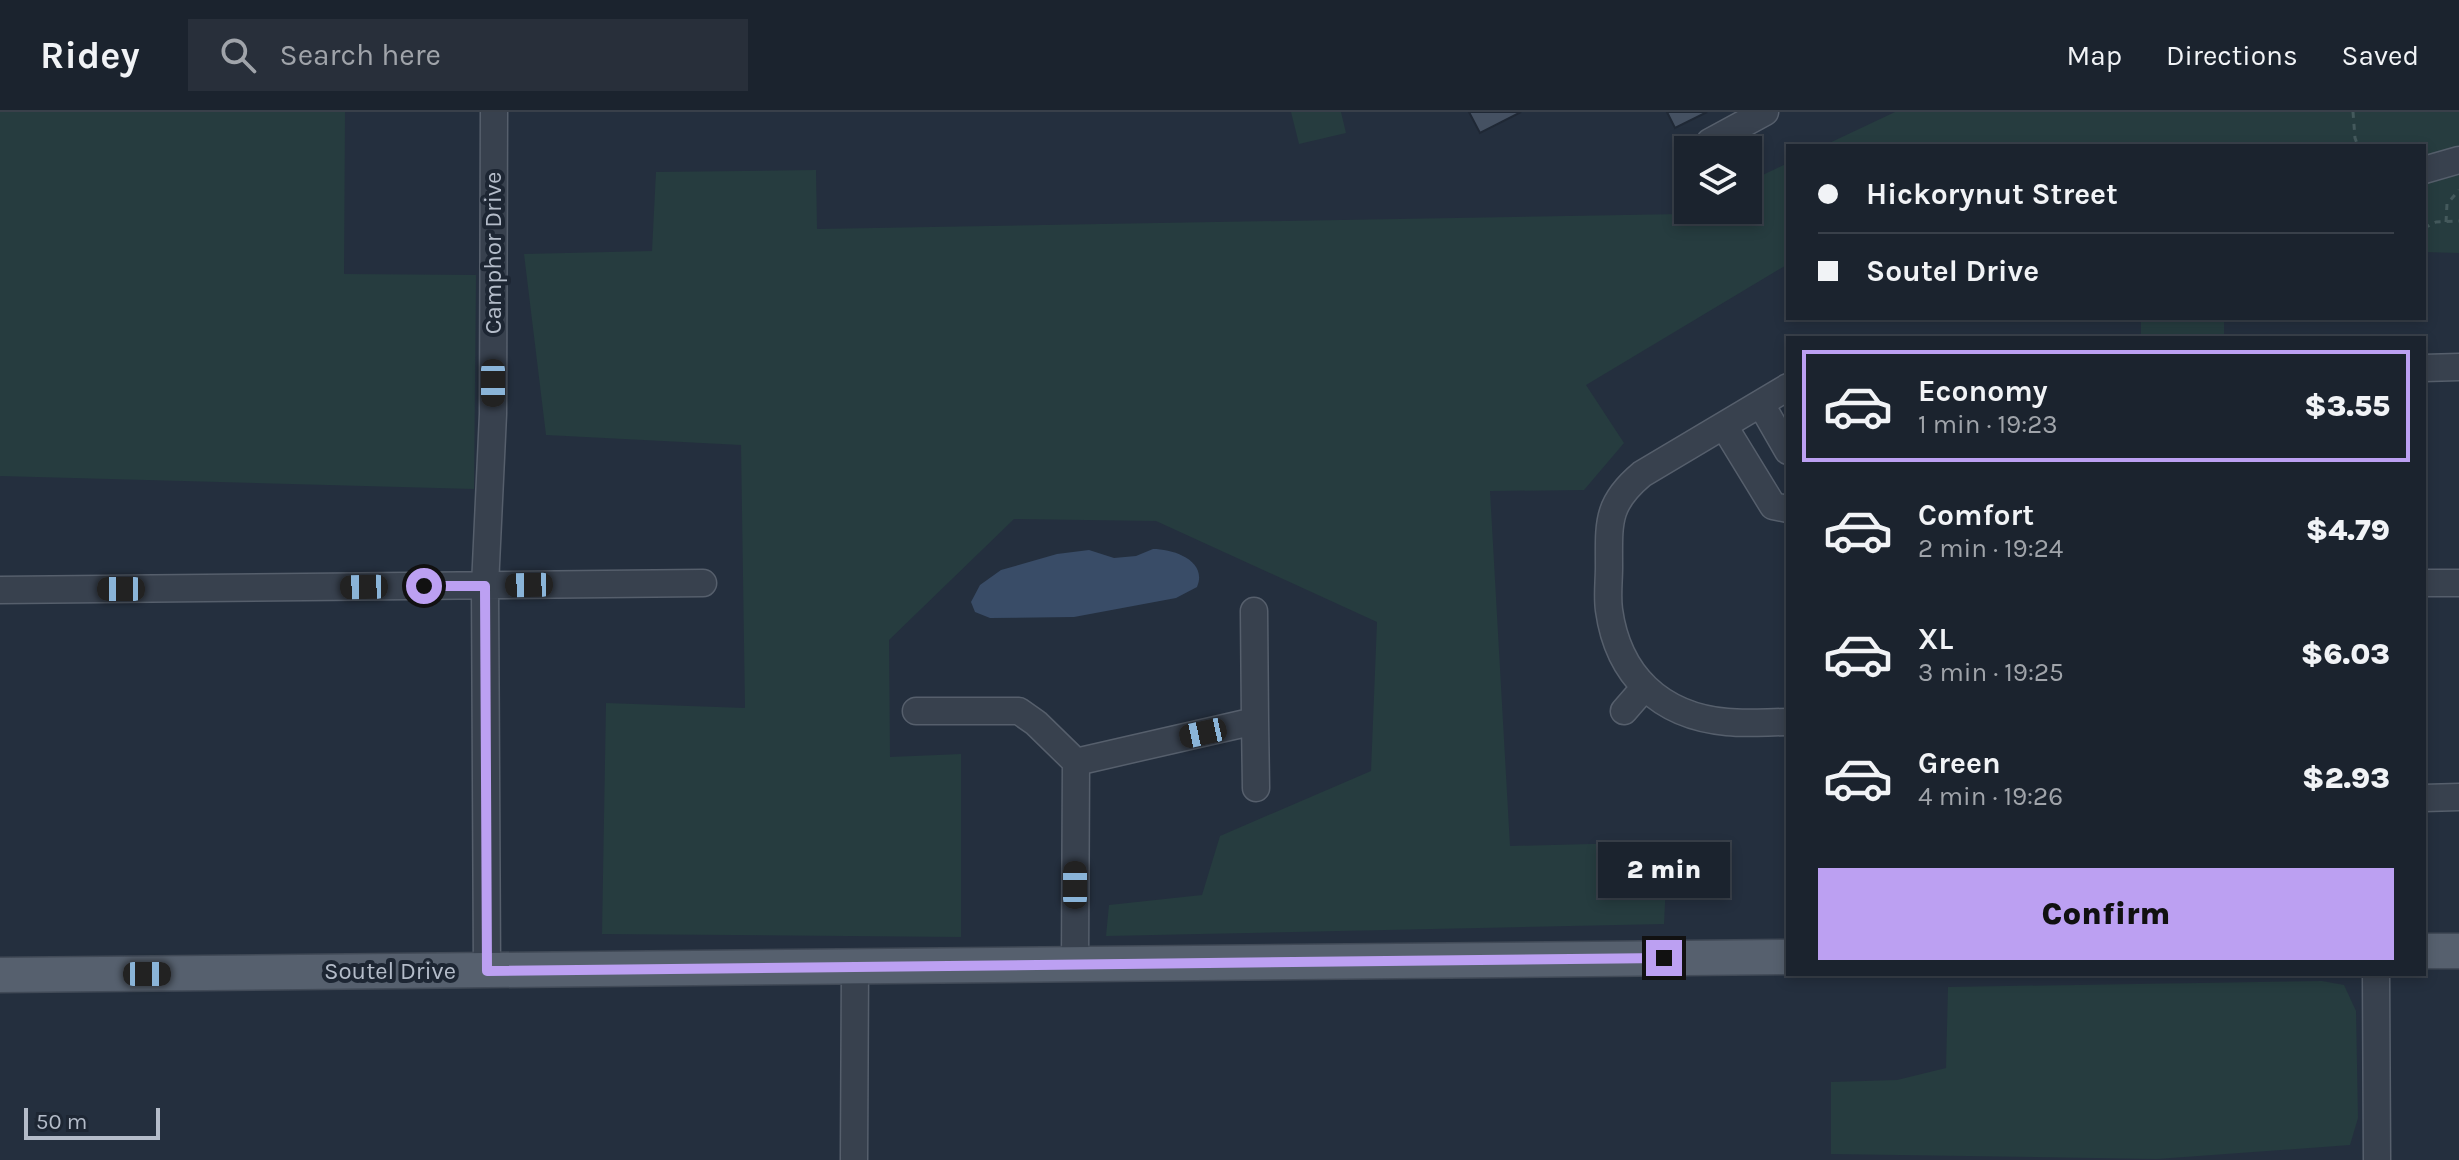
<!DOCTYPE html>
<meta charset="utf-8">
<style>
body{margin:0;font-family:Karla,sans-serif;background:#282f3a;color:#f1f3f6;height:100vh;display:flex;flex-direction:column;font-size:30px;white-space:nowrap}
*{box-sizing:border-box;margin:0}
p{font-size:26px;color:#a0a4aa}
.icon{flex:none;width:44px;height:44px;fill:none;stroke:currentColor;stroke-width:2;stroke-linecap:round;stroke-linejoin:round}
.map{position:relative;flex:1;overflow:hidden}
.side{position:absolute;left:1786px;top:224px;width:640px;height:640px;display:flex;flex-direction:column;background:#1b232e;border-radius:0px;box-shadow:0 4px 12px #0003,0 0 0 2px #39404a}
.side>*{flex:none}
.guide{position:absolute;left:1786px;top:32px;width:640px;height:176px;border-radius:0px;box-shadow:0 4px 12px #0003,0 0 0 2px #39404a;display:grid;align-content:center;height:176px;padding:0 32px;background:#1b232e}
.fabs{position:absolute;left:1674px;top:24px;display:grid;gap:16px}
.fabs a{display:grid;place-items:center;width:88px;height:88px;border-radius:0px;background:#1b232e;box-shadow:0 4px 12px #0003,0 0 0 2px #39404a;font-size:40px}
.scale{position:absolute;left:24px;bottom:20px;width:136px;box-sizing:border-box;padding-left:8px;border:4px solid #b4bcc9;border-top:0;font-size:22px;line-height:28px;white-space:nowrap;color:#b4bcc9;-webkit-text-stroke:6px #1d2633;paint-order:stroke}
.end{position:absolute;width:36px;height:36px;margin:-18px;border:10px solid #bca0f2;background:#111;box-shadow:0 0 0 4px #111}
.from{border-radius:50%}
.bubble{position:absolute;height:56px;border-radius:0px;background:#1b232e;box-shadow:0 4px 12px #0003,0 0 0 2px #39404a;font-size:26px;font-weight:800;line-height:56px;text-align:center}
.car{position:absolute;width:24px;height:48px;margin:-24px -12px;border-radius:10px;box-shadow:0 0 6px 2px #0007;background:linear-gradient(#222 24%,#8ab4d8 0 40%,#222 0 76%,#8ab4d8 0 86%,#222 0)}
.guide b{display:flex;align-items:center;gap:28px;height:76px;font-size:30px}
.guide b+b{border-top:2px solid #39404a}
.guide i{width:20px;height:20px;background:#f1f3f6}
ul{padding:14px 0 0;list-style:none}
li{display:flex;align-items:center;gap:24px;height:112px;margin:0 16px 12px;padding:0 16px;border:4px solid transparent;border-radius:0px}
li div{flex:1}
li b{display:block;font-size:30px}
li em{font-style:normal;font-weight:800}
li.selected{border-color:#bca0f2}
li>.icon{width:72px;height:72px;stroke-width:1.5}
.primary-button{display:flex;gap:16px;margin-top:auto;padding:16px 32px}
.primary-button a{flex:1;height:92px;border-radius:0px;background:#bca0f2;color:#111;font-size:32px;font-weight:800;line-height:92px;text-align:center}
header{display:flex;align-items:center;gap:48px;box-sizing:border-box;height:112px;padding:0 40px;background:#1b232e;border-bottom:2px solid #39404a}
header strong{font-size:38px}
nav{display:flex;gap:44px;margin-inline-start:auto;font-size:28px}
.search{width:560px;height:72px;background:#282f3a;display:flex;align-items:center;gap:20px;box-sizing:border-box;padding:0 28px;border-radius:0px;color:#a0a4aa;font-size:30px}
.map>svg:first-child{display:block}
</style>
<header>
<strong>Ridey</strong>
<div class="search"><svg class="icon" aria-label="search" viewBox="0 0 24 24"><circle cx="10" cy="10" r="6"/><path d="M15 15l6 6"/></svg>Search here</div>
<nav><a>Map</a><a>Directions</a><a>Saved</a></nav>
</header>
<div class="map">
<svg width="2459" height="1048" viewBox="0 0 2459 1048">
<rect width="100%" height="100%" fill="#242f3e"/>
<path fill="#263c3f" d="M0 0H345L344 162 476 163 474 377 0 364Z
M1291 0H1341L1346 21 1299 32Z
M1895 0H2459V141L2424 140V34H1823Z
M1788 51V152L1586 273 1624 331 1584 378 1490 379 1510 734 1668 730 1664 812 1106 824 1109 793 1202 783 1220 724 1371 659 1377 510 1156 409 1014 407 889 528 890 645 961 642V825L602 822 606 591 745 596 741 333 546 323 524 142 652 139 656 60 816 58 817 117 1683 102 1691 98H1748V70Z
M2141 206H2224V226H2141Z
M2322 869 2344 873 2356 899 2358 1006 2350 1033 2157 1047 1831 1042V970L1897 968 1946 956 1948 875Z"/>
<path fill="#394c67" d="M1153 437C1174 437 1208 449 1197 475L1176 486 1074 505 990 506 975 500 971 490 980 473 1001 458 1057 442 1089 438 1114 446 1136 444Z"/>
<path fill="#455162" stroke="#1f2835" stroke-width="2" d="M1469 0H1521L1480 21Z
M1667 0H1707L1675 16Z"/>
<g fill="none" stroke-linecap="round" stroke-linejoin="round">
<defs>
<path id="minor" d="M1710 30 1765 0
M2424 58 2459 48
M2424 256 2459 255
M1788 275 1642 362C1606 392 1609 411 1609 455 1609 469 1607 484 1609 498 1618 563 1660 604 1727 610 1747 612 1768 610 1788 610
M1761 292 1788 339
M1724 314 1773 394 1788 397
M2424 471H2459
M0 478 703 471
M916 599H1019L1036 611 1076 650
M1624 599 1644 576
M1255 609 1256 676
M2424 686 2459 685
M1075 852 1076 650 1255 609 1254 499
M487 859 485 474 493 302 494 0
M2376 862 2377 1048
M854 1048 855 854"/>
<path id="major" d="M2424 839H2459
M0 863 1788 845"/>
</defs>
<use href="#minor" stroke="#565f6c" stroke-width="29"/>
<use href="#major" stroke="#414a57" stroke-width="37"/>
<path stroke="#44595c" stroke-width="3" stroke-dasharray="6 6" stroke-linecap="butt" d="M2353 0 2355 26 2358 34
M2446 110 2447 92 2459 78
M2424 116 2436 110 2459 109"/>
<use href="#minor" stroke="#38414e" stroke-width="26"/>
<use href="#major" stroke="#56606e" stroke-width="34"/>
</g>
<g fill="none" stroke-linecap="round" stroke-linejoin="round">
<path stroke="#bca0f2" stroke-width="10" d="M424 474H485L487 859 1664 846"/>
</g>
<g text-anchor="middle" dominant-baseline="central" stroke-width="8" stroke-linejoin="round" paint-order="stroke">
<g font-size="24" fill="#b4bcc9" stroke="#1d2633">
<text transform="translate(493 141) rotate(-90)">Camphor Drive</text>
<text x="390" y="859">Soutel Drive</text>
</g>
</g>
</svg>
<div class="fabs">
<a><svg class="icon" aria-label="layers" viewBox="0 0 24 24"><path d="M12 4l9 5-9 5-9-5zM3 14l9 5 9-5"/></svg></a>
</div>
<div class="scale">50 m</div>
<i class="end from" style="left:424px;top:474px"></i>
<i class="end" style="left:1664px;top:846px"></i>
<div class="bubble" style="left:1598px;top:730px;width:132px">2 min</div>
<i class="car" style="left:493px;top:271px;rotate:180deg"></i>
<i class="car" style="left:529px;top:473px;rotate:269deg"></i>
<i class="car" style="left:364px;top:475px;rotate:269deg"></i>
<i class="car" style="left:121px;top:477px;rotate:270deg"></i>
<i class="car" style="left:1203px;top:621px;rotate:258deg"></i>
<i class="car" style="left:1075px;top:773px;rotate:0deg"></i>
<i class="car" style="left:147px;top:862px;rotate:90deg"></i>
<div class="guide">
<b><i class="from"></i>Hickorynut Street</b>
<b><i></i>Soutel Drive</b>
</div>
<section class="side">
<ul>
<li class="selected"><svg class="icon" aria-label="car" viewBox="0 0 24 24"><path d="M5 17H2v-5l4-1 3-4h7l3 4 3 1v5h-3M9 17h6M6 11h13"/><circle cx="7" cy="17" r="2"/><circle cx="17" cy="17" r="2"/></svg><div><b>Economy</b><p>1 min · 19:23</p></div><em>$3.55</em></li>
<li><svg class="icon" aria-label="car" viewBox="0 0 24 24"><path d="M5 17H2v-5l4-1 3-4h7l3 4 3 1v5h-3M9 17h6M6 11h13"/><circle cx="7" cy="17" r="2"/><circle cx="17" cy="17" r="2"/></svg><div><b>Comfort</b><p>2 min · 19:24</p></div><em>$4.79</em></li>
<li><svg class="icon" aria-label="car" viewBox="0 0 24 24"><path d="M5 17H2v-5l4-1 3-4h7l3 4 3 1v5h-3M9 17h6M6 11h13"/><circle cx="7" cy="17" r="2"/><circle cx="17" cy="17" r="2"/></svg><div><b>XL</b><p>3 min · 19:25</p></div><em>$6.03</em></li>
<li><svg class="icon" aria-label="car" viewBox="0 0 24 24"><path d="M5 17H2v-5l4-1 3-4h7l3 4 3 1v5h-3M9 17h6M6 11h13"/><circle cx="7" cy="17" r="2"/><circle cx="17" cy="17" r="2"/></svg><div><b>Green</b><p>4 min · 19:26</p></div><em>$2.93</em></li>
</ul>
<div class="primary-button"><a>Confirm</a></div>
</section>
</div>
